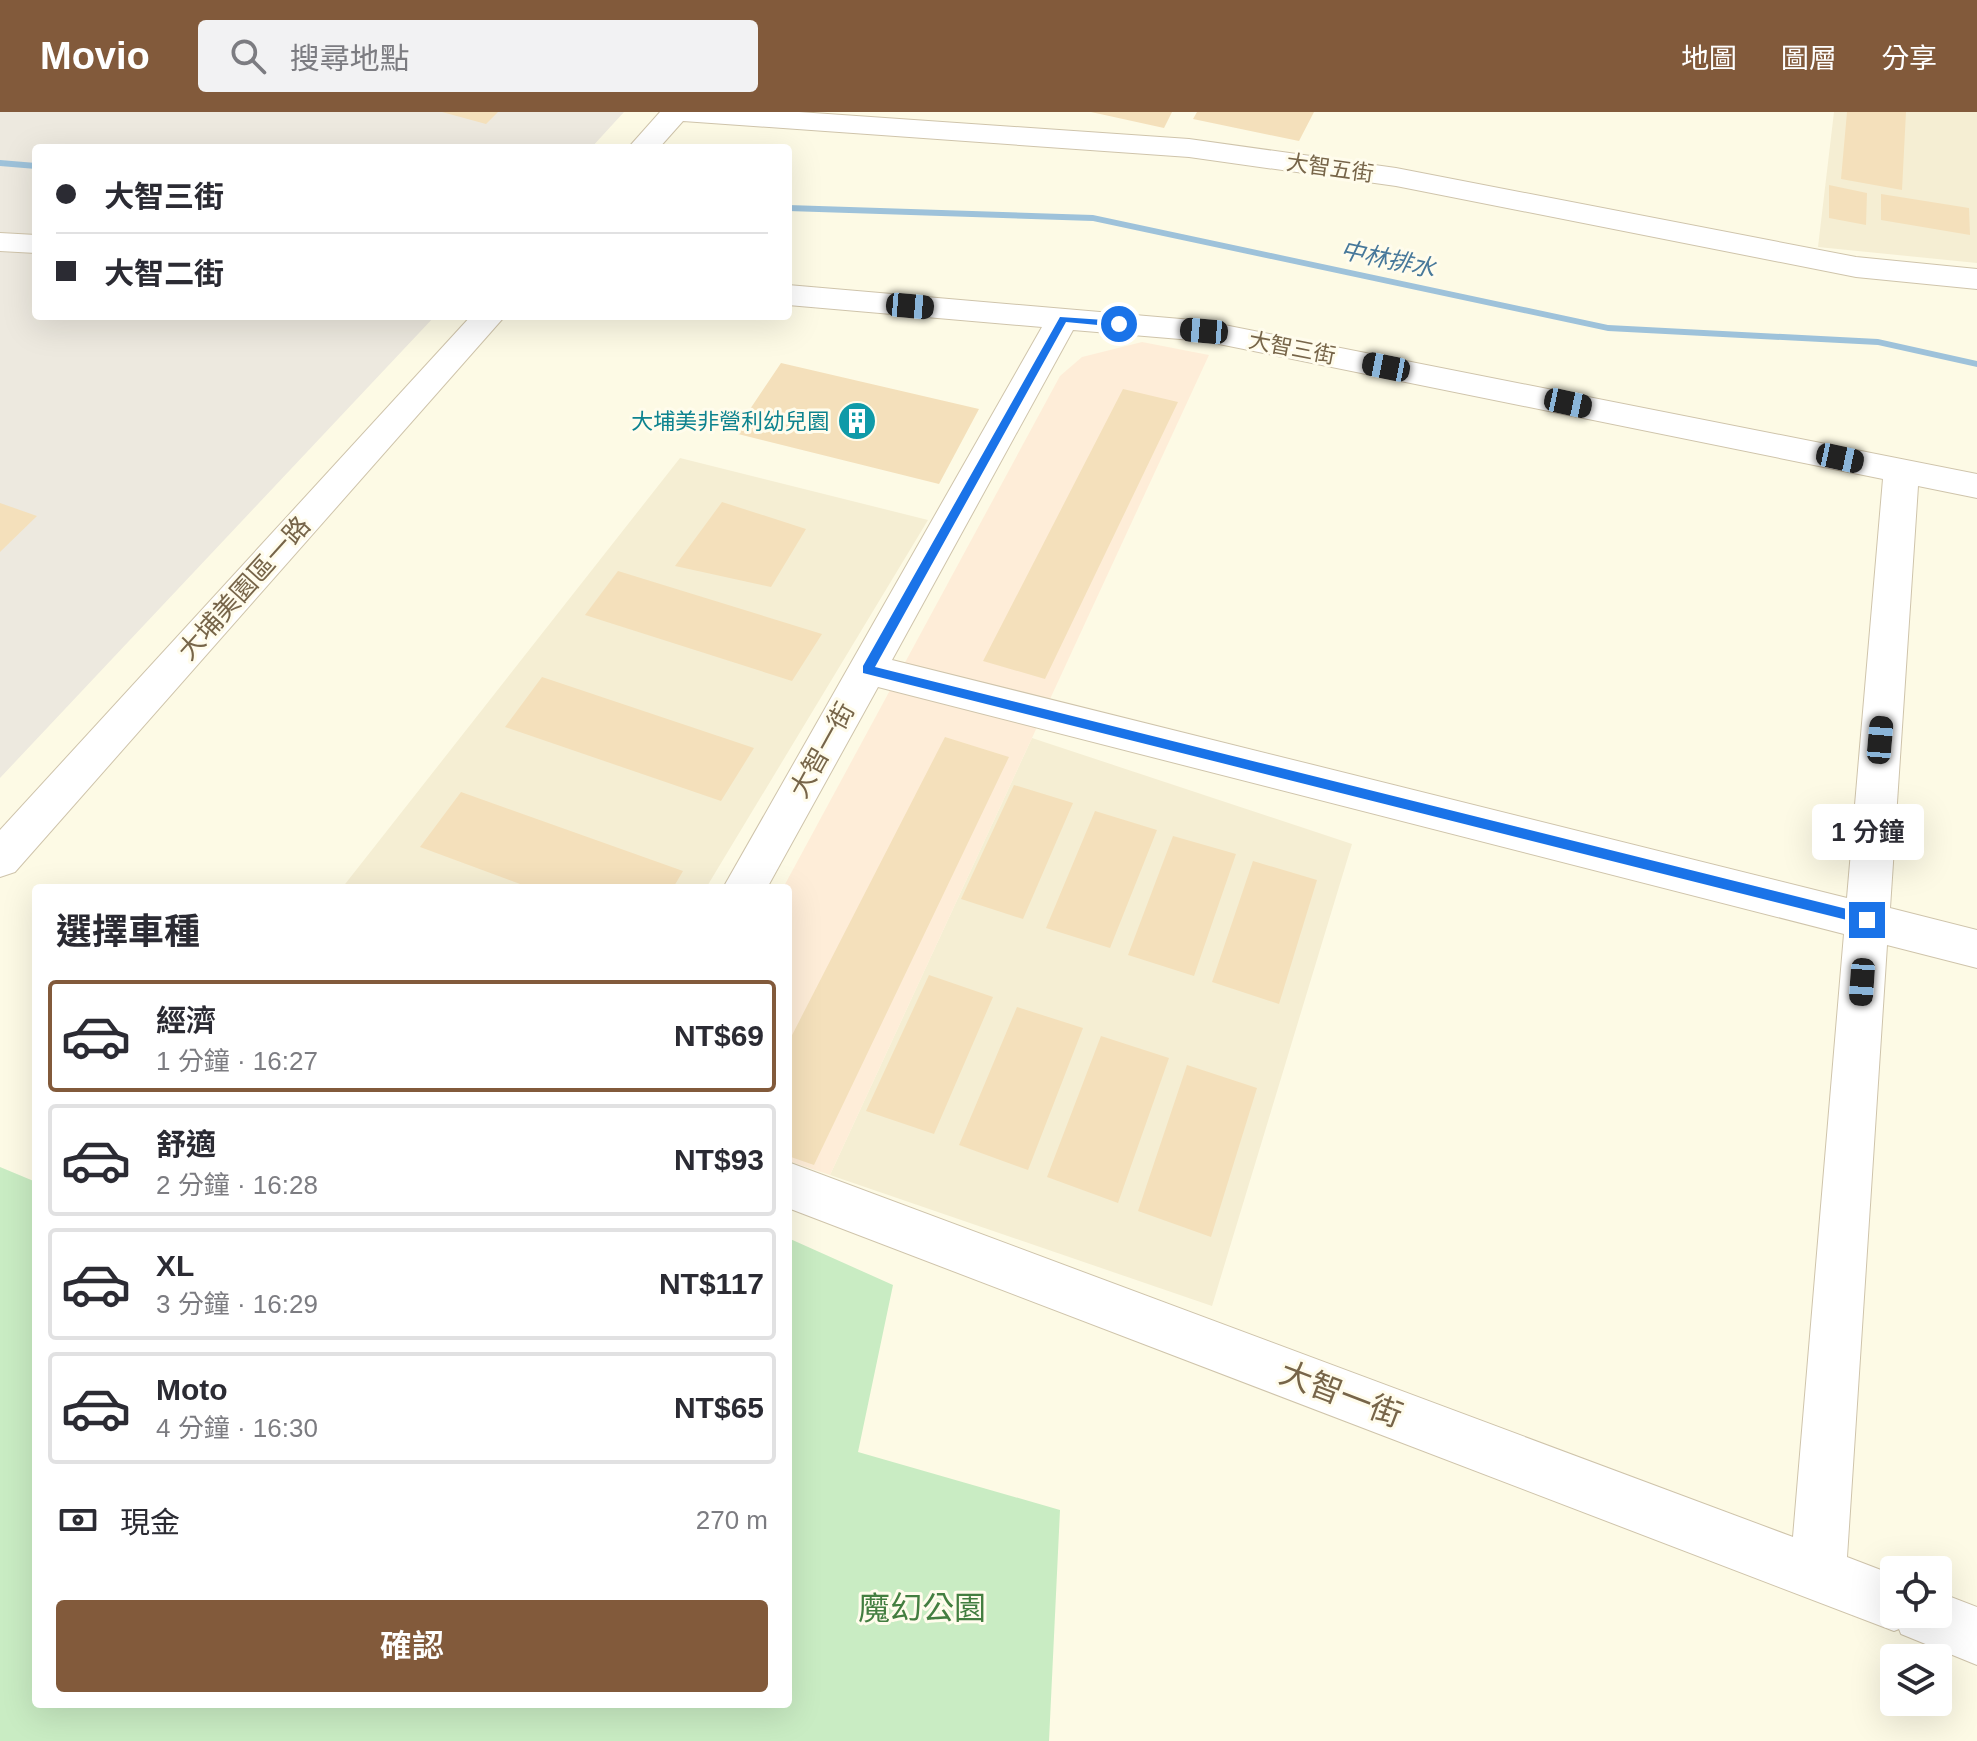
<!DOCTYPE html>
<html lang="zh-TW">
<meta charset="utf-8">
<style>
body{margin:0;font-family:Helvetica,"Noto Sans TC",sans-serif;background:#f2f2f3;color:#2b2b33;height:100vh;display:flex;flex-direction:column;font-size:30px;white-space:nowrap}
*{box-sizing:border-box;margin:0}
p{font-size:26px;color:#7c7c81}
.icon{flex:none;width:44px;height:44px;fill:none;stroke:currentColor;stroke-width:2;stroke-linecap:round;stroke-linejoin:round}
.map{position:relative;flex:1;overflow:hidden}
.panel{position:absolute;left:32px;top:772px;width:760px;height:824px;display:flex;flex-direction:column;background:#fff;border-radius:8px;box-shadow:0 8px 32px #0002}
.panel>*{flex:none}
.banner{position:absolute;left:32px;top:32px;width:760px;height:176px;border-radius:8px;box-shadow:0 8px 32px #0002;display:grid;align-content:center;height:176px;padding:0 24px;background:#fff}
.fabs{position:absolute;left:1880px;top:1444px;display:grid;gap:16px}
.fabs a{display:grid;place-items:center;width:72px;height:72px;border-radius:8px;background:#fff;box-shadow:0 8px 32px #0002;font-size:40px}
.end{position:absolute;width:36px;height:36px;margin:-18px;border:10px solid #1a73e8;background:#fff;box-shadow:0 0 0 4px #fff}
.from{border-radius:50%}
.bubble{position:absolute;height:56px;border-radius:8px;background:#fff;box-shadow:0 8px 32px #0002;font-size:26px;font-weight:600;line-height:56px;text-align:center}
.car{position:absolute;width:24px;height:48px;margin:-24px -12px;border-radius:10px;box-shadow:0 0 6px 2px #0007;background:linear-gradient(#222 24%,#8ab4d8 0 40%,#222 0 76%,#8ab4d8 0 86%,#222 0)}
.banner b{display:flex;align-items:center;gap:28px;height:76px;font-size:30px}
.banner b+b{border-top:2px solid #e1e1e2}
.banner i{width:20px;height:20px;background:#2b2b33}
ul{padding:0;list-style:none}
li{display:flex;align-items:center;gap:24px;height:112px;margin:0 16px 12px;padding:0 8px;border:4px solid #e1e1e2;border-radius:8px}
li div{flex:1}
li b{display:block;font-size:30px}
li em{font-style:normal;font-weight:600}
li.on{border-color:#825a3b}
li>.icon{width:72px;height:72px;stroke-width:1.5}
h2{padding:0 24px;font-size:36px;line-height:96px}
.pay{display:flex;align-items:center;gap:20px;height:88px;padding:0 24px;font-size:30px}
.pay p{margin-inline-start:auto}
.primary-button{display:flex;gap:16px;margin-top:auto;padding:16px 24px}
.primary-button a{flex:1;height:92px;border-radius:8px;background:#825a3b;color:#fff;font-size:32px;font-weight:600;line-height:92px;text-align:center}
header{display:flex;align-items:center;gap:48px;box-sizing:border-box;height:112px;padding:0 40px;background:#825a3b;color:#fff}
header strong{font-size:38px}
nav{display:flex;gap:44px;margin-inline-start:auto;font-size:28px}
.search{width:560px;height:72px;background:#f2f2f3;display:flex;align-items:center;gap:20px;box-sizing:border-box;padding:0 28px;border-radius:8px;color:#7c7c81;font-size:30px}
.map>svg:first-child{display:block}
</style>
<header>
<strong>Movio</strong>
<div class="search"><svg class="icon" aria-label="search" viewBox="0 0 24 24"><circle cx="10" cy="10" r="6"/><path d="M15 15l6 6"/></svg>搜尋地點</div>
<nav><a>地圖</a><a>圖層</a><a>分享</a></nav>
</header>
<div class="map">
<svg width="1977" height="1629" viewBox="0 0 1977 1629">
<rect width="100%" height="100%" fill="#fdfae5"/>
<path fill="#f5eed3" d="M1834 0H1977V151L1818 135Z
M680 346 928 408 706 776H342Z
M1032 626 1352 732 1212 1194 830 1063Z"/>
<path fill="#feedd8" d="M1142 230 1209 243 830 1063 788 1049V776H783L1060 264 1082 245Z"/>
<path fill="#ede9df" d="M0 0H624L591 36H36V204H435L0 666Z"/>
<path fill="#c9ecc3" d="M0 1055 36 1070V1592H788V1126L893 1173 858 1340 1060 1398 1049 1629H0Z"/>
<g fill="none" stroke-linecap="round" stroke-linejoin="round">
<path fill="#9ec2da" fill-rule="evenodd" d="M0 48 36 51V57L0 54Z
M788 93 1093 103 1608 213 1878 227 1977 249V255L1878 233 1608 219 1093 109 788 99Z"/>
</g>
<path fill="#f4e0bb" d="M442 0H498L486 12Z
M1091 0H1172L1164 16Z
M1197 0H1314L1299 29 1193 7Z
M1847 0H1906L1902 78 1841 67Z
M1829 73 1867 81 1866 113 1829 106Z
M1881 82 1969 96 1970 123 1881 108Z
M781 251 979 297 939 372 734 321Z
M1123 277 1178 290 1045 567 983 549Z
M722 390 806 417 771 475 675 454Z
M0 391 37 404 0 440Z
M618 459 822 522 792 569 585 503Z
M542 565 754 636 721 689 505 615Z
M945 625 1009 645 814 1053 788 1044V931Z
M1014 673 1073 691 1023 807 961 787Z
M461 680 683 759 673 776H531L420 735Z
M1095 699 1157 718 1110 836 1046 816Z
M1173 724 1236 742 1194 864 1128 843Z
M1253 749 1317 768 1279 892 1212 870Z
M929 863 993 885 934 1022 866 999Z
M1017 895 1083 916 1028 1058 959 1033Z
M1101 924 1169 946 1118 1091 1047 1065Z
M1187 953 1257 976 1211 1125 1138 1099Z"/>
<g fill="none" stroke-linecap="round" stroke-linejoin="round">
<defs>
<path id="minor" d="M660 0H799L1189 27 1396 56 1856 145 1977 157V177L1856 165 1396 74 1189 45 683 9 659 36H628Z
M0 121 36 123V141L0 139Z
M788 173 1204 209 1977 362V386L1918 374 1890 796 1977 818V856L1887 833 1847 1445 1894 1463V1502H1938V1480L1977 1495V1553L1901 1522 1899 1517 1894 1519 788 1096V1050L1793 1425 1844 822 878 575 767 776H723L1042 215 788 193ZM1073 218 1204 229 1883 367 1847 786 892 548Z
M471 204H505L15 760 0 765V718Z"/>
</defs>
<use href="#minor" stroke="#cfc4ab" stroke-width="2"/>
<use href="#minor" fill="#fff" fill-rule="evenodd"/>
</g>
<path fill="#1a73e8" d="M1060 205 1119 209 1124 212 1119 215 1066 210 875 555 1867 802 1873 808 1871 812 1867 813 863 561V554Z"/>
<defs>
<symbol id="building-disc" viewBox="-11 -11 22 22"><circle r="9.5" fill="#0f9aa8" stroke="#fffcec"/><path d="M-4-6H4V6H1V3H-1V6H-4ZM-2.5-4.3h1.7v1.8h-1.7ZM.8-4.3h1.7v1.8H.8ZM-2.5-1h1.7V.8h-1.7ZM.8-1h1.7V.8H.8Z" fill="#fff"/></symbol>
</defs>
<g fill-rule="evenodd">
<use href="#building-disc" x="835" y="287" width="44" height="44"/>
</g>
<g text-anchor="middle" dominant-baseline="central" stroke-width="6" stroke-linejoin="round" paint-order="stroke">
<g font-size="22" fill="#776549" stroke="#fffcec">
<text transform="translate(1330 56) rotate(8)">大智五街</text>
<text transform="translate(1292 236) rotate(11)">大智三街</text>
</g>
<g font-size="22" fill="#0d838f" stroke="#fffcec" text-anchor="end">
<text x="829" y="309">大埔美非營利幼兒園</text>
</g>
<g font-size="24" font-style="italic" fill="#47789a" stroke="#fffcec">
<text transform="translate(1388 147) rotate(12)">中林排水</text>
</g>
<g font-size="26" fill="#776549" stroke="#fffcec">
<text transform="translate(244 476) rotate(-48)">大埔美園區一路</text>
<text transform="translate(822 638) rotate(-61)">大智一街</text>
</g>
<g font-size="32" fill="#776549" stroke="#fffcec">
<text transform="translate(1341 1282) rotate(21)">大智一街</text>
</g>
<g font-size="32" fill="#437e40" stroke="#fffcec">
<text x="922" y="1496">魔幻公園</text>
</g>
</g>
</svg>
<div class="fabs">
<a><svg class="icon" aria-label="locate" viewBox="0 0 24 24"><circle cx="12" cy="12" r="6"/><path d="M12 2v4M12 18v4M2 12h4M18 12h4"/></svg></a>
<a><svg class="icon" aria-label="layers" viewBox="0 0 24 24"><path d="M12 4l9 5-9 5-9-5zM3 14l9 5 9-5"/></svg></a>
</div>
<i class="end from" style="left:1119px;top:212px"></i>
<i class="end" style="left:1867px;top:808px"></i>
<div class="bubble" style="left:1812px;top:692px;width:112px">1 分鐘</div>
<i class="car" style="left:910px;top:194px;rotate:95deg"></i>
<i class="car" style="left:1204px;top:219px;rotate:275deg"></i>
<i class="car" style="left:1386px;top:255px;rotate:281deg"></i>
<i class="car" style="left:1568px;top:291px;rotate:102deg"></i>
<i class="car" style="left:1840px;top:346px;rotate:102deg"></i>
<i class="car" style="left:1880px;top:628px;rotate:5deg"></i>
<i class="car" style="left:1862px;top:870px;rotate:184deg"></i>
<div class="banner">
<b><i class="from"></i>大智三街</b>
<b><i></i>大智二街</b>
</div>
<section class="panel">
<h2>選擇車種</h2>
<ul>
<li class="on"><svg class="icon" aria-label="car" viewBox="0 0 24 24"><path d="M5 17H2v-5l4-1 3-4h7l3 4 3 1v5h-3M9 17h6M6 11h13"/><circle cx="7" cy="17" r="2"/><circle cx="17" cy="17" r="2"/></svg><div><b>經濟</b><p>1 分鐘 · 16:27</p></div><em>NT$69</em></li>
<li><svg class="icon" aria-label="car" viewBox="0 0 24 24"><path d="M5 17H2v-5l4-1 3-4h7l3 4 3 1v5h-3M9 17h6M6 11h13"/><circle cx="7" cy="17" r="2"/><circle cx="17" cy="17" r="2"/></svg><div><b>舒適</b><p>2 分鐘 · 16:28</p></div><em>NT$93</em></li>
<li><svg class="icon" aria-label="car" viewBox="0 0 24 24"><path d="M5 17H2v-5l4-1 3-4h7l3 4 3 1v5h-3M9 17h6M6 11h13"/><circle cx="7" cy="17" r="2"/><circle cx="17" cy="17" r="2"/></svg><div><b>XL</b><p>3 分鐘 · 16:29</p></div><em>NT$117</em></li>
<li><svg class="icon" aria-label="car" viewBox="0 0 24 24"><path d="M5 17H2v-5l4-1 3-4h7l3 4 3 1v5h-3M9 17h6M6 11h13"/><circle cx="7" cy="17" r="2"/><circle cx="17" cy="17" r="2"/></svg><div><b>Moto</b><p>4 分鐘 · 16:30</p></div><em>NT$65</em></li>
</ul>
<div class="pay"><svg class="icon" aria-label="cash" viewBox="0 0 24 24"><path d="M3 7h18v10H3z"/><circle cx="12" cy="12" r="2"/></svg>現金<p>270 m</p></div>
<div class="primary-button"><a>確認</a></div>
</section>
</div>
